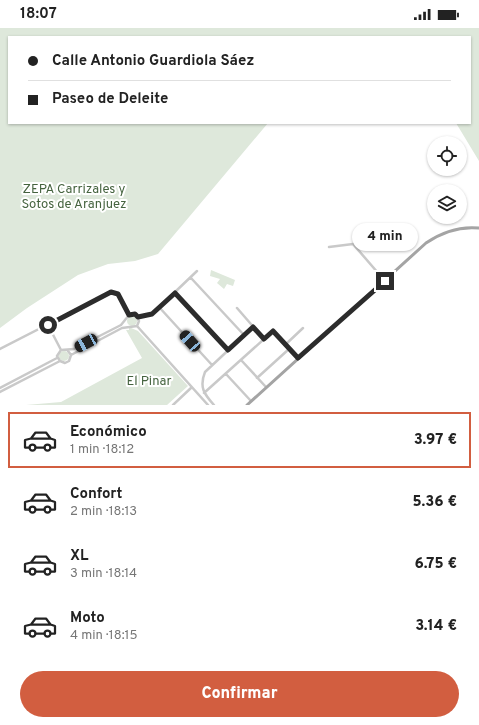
<!DOCTYPE html>
<html lang="es">
<meta charset="utf-8">
<style>
body{margin:0;font-family:Overpass,sans-serif;background:#f2f2f2;color:#222;height:100vh;display:flex;flex-direction:column;font-size:15px;white-space:nowrap}
*{box-sizing:border-box;margin:0}
p{font-size:13px;color:#767676}
.icon{flex:none;width:22px;height:22px;fill:none;stroke:currentColor;stroke-width:2;stroke-linecap:round;stroke-linejoin:round}
.map{position:relative;height:377px;overflow:hidden}
.sheet{display:flex;flex-direction:column;background:#fff;flex:1}
.sheet>*{flex:none}
.guide{position:absolute;left:8px;top:8px;width:463px;height:88px;border-radius:0px;box-shadow:0 1px 3px #0004;display:grid;align-content:center;height:88px;padding:0 20px;background:#fff}
.controls{position:absolute;left:427px;top:108px;display:grid;gap:8px}
.controls a{display:grid;place-items:center;width:40px;height:40px;border-radius:50%;background:#fff;box-shadow:0 1px 3px #0004;font-size:20px}
.end{position:absolute;width:18px;height:18px;margin:-9px;border:5px solid #2c2c2c;background:#fff;box-shadow:0 0 0 2px #fff}
.from{border-radius:50%}
.bubble{position:absolute;height:28px;border-radius:14px;background:#fff;box-shadow:0 1px 3px #0004;font-size:13px;font-weight:800;line-height:28px;text-align:center}
.car{position:absolute;width:12px;height:24px;margin:-12px -6px;border-radius:5px;box-shadow:0 0 3px 1px #0007;background:linear-gradient(#222 24%,#8ab4d8 0 40%,#222 0 76%,#8ab4d8 0 86%,#222 0)}
.guide b{display:flex;align-items:center;gap:14px;height:38px;font-size:15px}
.guide b+b{border-top:1px solid #e0e0e0}
.guide i{width:10px;height:10px;background:#222}
ul{padding:7px 0 0;list-style:none}
li{display:flex;align-items:center;gap:12px;height:56px;margin:0 8px 6px;padding:0 12px;border:2px solid transparent;border-radius:0px}
li div{flex:1}
li b{display:block;font-size:15px}
li em{font-style:normal;font-weight:800}
li.on{border-color:#d25e40}
li>.icon{width:36px;height:36px;stroke-width:1.5}
.primary-button{display:flex;gap:8px;margin-top:auto;padding:8px 20px}
.primary-button a{flex:1;height:46px;border-radius:24px;background:#d25e40;color:#fff;font-size:16px;font-weight:800;line-height:46px;text-align:center}
.status{display:flex;justify-content:space-between;align-items:center;height:28px;padding:0 20px;background:#fff;direction:ltr}
.status svg{height:11px;fill:currentColor}
.map>svg:first-child{display:block}
</style>
<div class="status"><b>18:07</b><svg viewBox="0 0 49 12"><path d="M0 12V9h3v3zM5 12V6h3v6zM10 12V3h3v9zM15 12V0h3v12zM26 1h20v11H26zM47 4h2v5h-2z"/></svg></div>
<div class="map">
<svg width="479" height="377" viewBox="0 0 479 377">
<rect width="100%" height="100%" fill="#fff"/>
<path fill="#dee8db" d="M0 0H479V133L456 95H470V9H9V95H268L158 226 135 233 108 236 78 247 27 280 0 300Z
M211 242 235 252 233 258 227 256 224 261 217 255 220 251 210 248Z
M127 293a5 5 0 1 1 10 0a5 5 0 1 1-10 0Z
M129 299 138 303 188 358 167 377H26L61 374 142 330 126 302H129Z
M59 328a5 5 0 1 1 10 0a5 5 0 1 1-10 0Z"/>
<g fill="none" stroke-linecap="round" stroke-linejoin="round">
<path stroke="#c9c9c9" stroke-width="2.5" d="M329 219 353 216 385 253
M191 250 244 307
M175 265 228 322
M159 279 212 337
M237 280 264 311
M138 289 152 286 197 243
M48 297 61 322
M137 298 208 377
M285 317 303 300
M0 321 111 264 119 268 129 287
M68 323 71 327 69 333 65 335 60 333 57 328 61 322 74 321 121 297 129 287H135L139 293 137 298
M71 327 122 300 137 298
M241 332 266 359
M226 346 251 373
M257 350 289 321
M0 360 57 330
M0 364 60 333
M204 365 273 303 298 331
M173 377 192 359
M214 377C204 366 199 359 205 344L253 299"/>
<path stroke="#a4a4a4" stroke-width="3" d="M247 377 426 215C442 204 459 198 479 200"/>
</g>
<g fill="none" stroke-linecap="round" stroke-linejoin="round">
<path stroke="#2c2c2c" stroke-width="5" d="M48 297 111 264 118 266 129 287 135 286 138 289 152 286 175 265 228 322 253 299 264 311 273 303 298 330 385 253"/>
</g>
<g text-anchor="middle" dominant-baseline="central" stroke-width="4" stroke-linejoin="round" paint-order="stroke">
<g font-size="13" fill="#45633f" stroke="#fff">
<text x="74" y="162">ZEPA Carrizales y<tspan x="74" dy="15">Sotos de Aranjuez</tspan></text>
<text x="149" y="354">El Pinar</text>
</g>
</g>
</svg>
<div class="controls">
<a><svg class="icon" aria-label="locate" viewBox="0 0 24 24"><circle cx="12" cy="12" r="6"/><path d="M12 2v4M12 18v4M2 12h4M18 12h4"/></svg></a>
<a><svg class="icon" aria-label="layers" viewBox="0 0 24 24"><path d="M12 4l9 5-9 5-9-5zM3 14l9 5 9-5"/></svg></a>
</div>
<i class="end from" style="left:48px;top:297px"></i>
<i class="end" style="left:385px;top:253px"></i>
<div class="bubble" style="left:352px;top:195px;width:66px">4 min</div>
<i class="car" style="left:190px;top:313px;rotate:318deg"></i>
<i class="car" style="left:86px;top:315px;rotate:242deg"></i>
<div class="guide">
<b><i class="from"></i>Calle Antonio Guardiola Sáez</b>
<b><i></i>Paseo de Deleite</b>
</div>
</div>
<section class="sheet">
<ul>
<li class="on"><svg class="icon" aria-label="car" viewBox="0 0 24 24"><path d="M5 17H2v-5l4-1 3-4h7l3 4 3 1v5h-3M9 17h6M6 11h13"/><circle cx="7" cy="17" r="2"/><circle cx="17" cy="17" r="2"/></svg><div><b>Económico</b><p>1 min · 18:12</p></div><em>3.97 €</em></li>
<li><svg class="icon" aria-label="car" viewBox="0 0 24 24"><path d="M5 17H2v-5l4-1 3-4h7l3 4 3 1v5h-3M9 17h6M6 11h13"/><circle cx="7" cy="17" r="2"/><circle cx="17" cy="17" r="2"/></svg><div><b>Confort</b><p>2 min · 18:13</p></div><em>5.36 €</em></li>
<li><svg class="icon" aria-label="car" viewBox="0 0 24 24"><path d="M5 17H2v-5l4-1 3-4h7l3 4 3 1v5h-3M9 17h6M6 11h13"/><circle cx="7" cy="17" r="2"/><circle cx="17" cy="17" r="2"/></svg><div><b>XL</b><p>3 min · 18:14</p></div><em>6.75 €</em></li>
<li><svg class="icon" aria-label="car" viewBox="0 0 24 24"><path d="M5 17H2v-5l4-1 3-4h7l3 4 3 1v5h-3M9 17h6M6 11h13"/><circle cx="7" cy="17" r="2"/><circle cx="17" cy="17" r="2"/></svg><div><b>Moto</b><p>4 min · 18:15</p></div><em>3.14 €</em></li>
</ul>
<div class="primary-button"><a>Confirmar</a></div>
</section>
